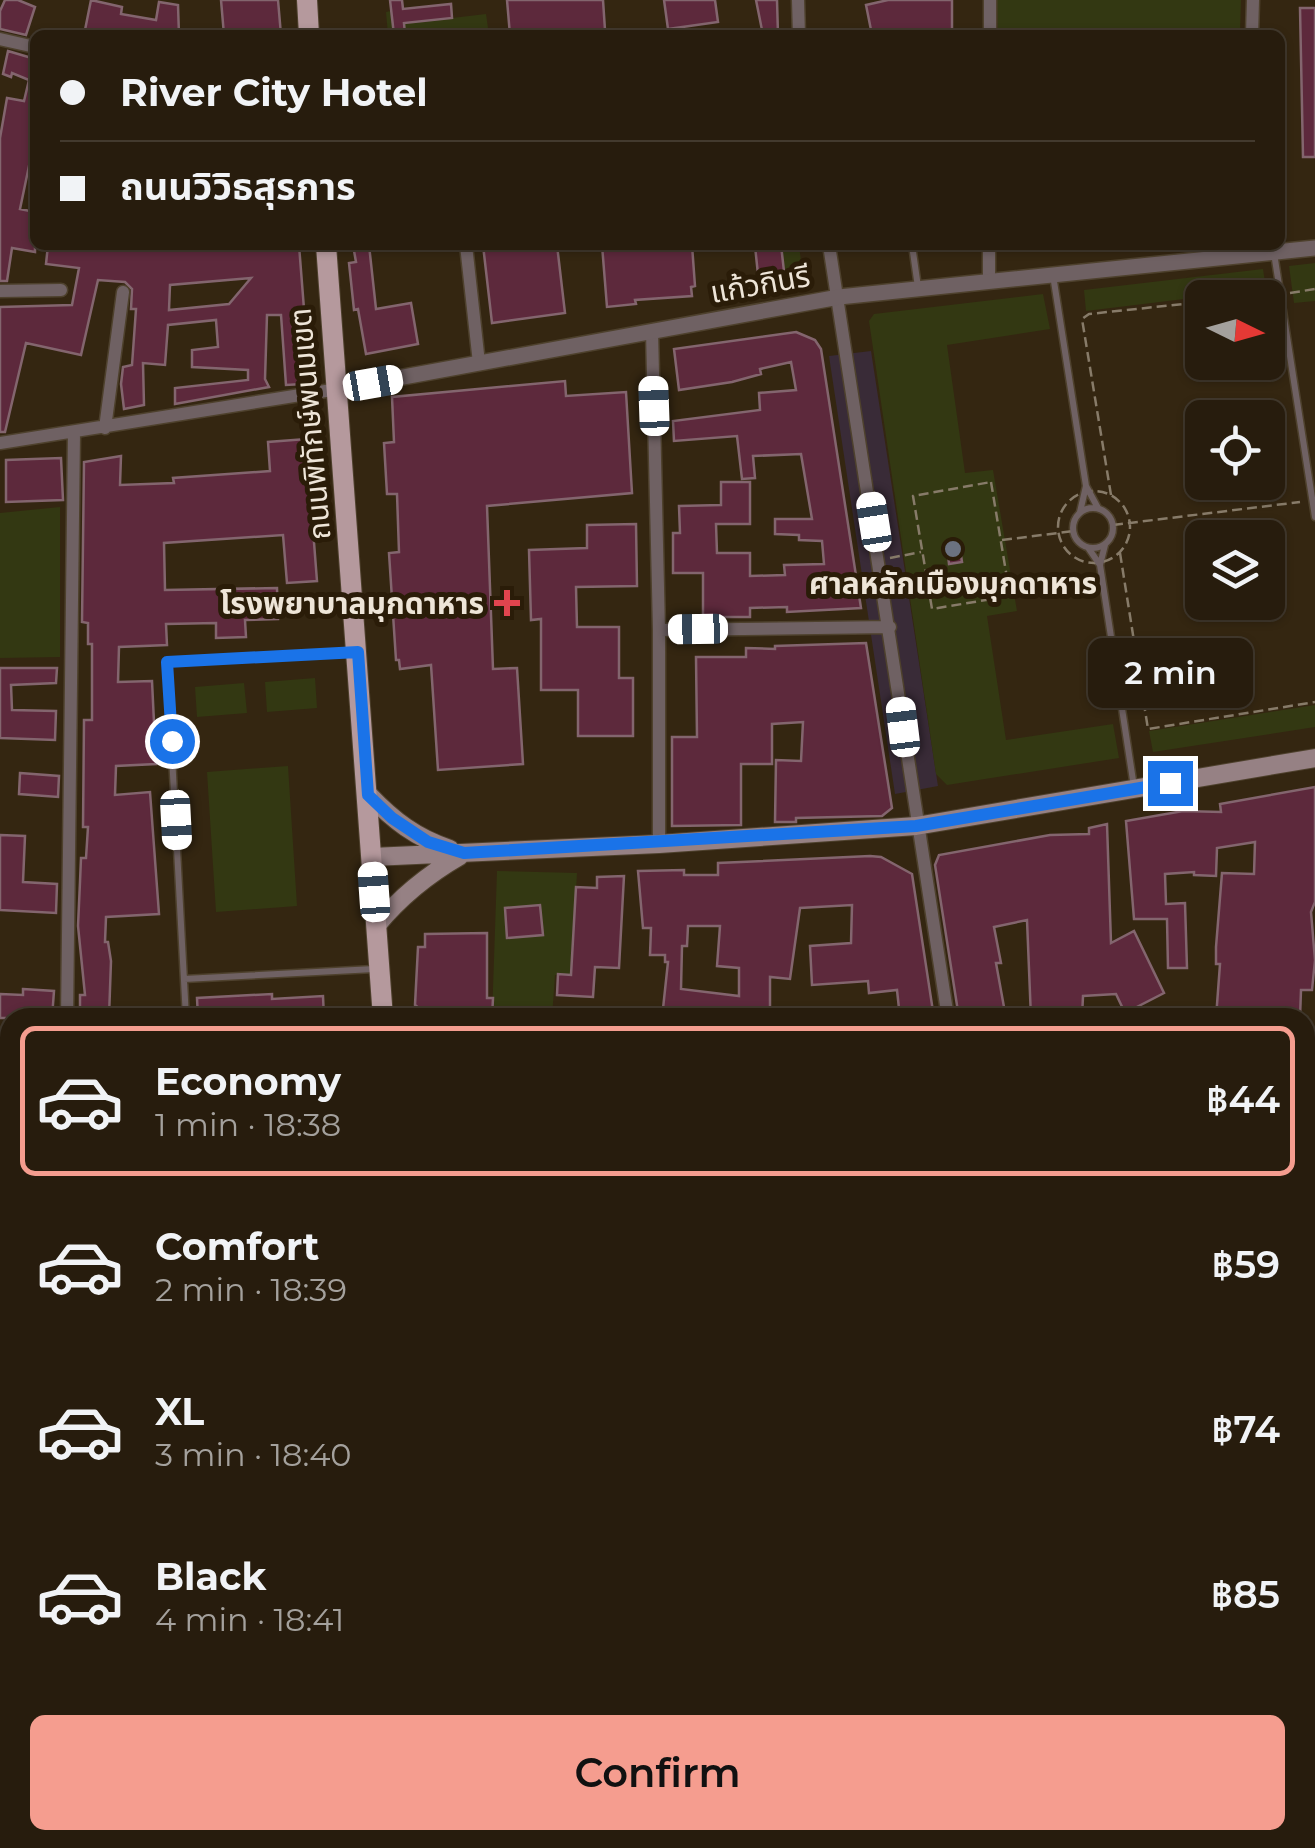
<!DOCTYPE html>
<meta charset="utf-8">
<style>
body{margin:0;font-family:Montserrat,"Noto Sans Thai",sans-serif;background:#33291b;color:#f1f3f6;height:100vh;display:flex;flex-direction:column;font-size:38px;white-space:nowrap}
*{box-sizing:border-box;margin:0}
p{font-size:32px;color:#a4a19d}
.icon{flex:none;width:55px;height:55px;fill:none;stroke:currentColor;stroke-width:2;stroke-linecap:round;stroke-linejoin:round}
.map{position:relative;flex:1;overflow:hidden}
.panel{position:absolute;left:0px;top:1008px;width:1315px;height:842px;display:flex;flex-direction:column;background:#271c0d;border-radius:30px 30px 0 0;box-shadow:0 2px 8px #0004,0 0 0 2px #433a2e}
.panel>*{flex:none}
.top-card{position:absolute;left:30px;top:30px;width:1255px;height:220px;border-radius:15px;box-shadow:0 2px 8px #0004,0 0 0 2px #433a2e;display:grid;align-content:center;height:220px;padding:0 30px;background:#271c0d}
.needle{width:65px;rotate:95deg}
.buttons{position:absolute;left:1185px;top:280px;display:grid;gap:20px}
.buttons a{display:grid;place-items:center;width:100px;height:100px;border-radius:15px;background:#271c0d;box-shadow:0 2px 8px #0004,0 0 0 2px #433a2e;font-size:50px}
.end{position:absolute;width:45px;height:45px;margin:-22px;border:12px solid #1a73e8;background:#fff;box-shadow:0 0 0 5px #fff}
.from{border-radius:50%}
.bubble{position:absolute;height:70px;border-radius:15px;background:#271c0d;box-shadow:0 2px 8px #0004,0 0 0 2px #433a2e;font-size:32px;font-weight:600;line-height:70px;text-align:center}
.car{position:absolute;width:30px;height:60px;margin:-30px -15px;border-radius:12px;box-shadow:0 0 8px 2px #0007;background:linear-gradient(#fff 24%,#345 0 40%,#fff 0 76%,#345 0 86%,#fff 0)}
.top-card b{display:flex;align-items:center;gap:35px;height:95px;font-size:38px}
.top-card b+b{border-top:2px solid #433a2e}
.top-card i{width:25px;height:25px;background:#f1f3f6}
ul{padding:18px 0 0;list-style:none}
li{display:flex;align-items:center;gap:30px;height:150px;margin:0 20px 15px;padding:0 10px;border:5px solid transparent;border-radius:15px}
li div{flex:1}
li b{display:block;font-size:38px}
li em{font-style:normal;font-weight:600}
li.selected{border-color:#f59d8f}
li>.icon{width:90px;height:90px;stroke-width:1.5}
.primary-button{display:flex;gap:20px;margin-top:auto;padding:20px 30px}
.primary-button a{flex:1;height:115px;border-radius:15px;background:#f59d8f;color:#111;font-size:40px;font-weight:600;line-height:115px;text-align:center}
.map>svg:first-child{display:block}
</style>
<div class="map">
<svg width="1315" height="1848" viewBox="0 0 1315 1848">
<rect width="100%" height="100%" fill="#342611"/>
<path fill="#392b37" d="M871 351 938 786 895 794 829 356Z
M107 1840H399L398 1848H53Z"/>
<path fill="#333812" d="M997 0H1241L1240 35H998Z
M391 11 393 25 486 14 489 35H388L386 12Z
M781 245H799L803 277 785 280Z
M1315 263V301L1294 303 1289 266Z
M1263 269 1266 289 1086 311 1084 290Z
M1043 294 1050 329 947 345 965 473 993 470 1017 611 987 616 1006 740 1113 724 1119 758 947 785 936 774 869 321 874 314Z
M60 507V657L0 658V513Z
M315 678 317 708 267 712 265 682Z
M244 683 247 713 197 717 195 687Z
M1315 705V727L1153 752 1149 731Z
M288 766 297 906 216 912 207 772Z
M497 871 577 873 571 975H555L552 1017 492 1018Z
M1315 1583V1709H1313L1311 1664 1307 1662 1305 1584Z"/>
<path fill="#5d293c" stroke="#83656e" stroke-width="2.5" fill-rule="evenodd" d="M5 0H18L35 7 26 35 0 29V11Z
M91 0 122 7 121 14 156 20 159 2 178 5 179 35H84Z
M221 0H278L281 35H224Z
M390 0H402L403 9 451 4 452 18 404 23 405 35H394Z
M507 0H603L605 30 569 35H510Z
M664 0H715L718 22 668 29Z
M756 0H777L778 35H763Z
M888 0H952V35H872L866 5Z
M1300 8H1315V157H1303Z
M8 51 35 59V167L29 166 20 209 35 212V252L12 248 7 281H0V138L7 98 24 101 29 80 12 73 11 77 3 74Z
M48 245H299L304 309 293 311 306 325 310 377 303 384 286 385 281 315H267L265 379 269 387 175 404V388L248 380V370L192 367V350L218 347 216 320 168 325 165 365 143 363 144 405 124 409 121 384 123 367 132 365 136 309H131L132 289 125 282 98 280 81 355 26 343 5 432H0V307L72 305 79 268 46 264ZM251 278 229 304 169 310 170 285Z
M353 245H369L376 309 411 303 418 344 366 354 358 309 354 310 349 263 356 262Z
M483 245H557L565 313 492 323Z
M602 245H692L695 286 691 287 692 296 635 300 636 304 607 307Z
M761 245H781L785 280 759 284 755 246Z
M796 332 815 340 821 349 861 608 787 612V607L750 608V617H703V573H673V533H680L679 506 721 505V482H750V524H716L717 553H750V576L785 575 784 565 824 564 822 541 799 540V535L775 534V519H812L801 454 753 456 755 478 742 479 737 436 674 441 673 421 760 410 759 393 796 390 791 362 760 369 761 374 732 382 679 390 674 349Z
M565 381 566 396 626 392 632 493 487 506 493 669 517 668 523 764 438 770 431 665 400 669 399 660H396L389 553 399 552 397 494H387L384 443 394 442 392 397Z
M306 439 317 581 287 583 283 535 164 543 165 590 277 588 278 619 245 620 246 637 216 638V623L166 624 167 645 119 647 118 682 152 681 156 764 116 766 115 795 150 792 159 914 106 917 105 942H108L111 961 109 1017H80V995H85L78 926 80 882 81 858H86L88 827H83L84 720H92V644H88V623L82 622 84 462 121 456 120 485 174 483 173 478 270 471 268 442Z
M61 458 63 500 6 502V460Z
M636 524 637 586 576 587 577 627H619V678H633V736H578V690H541V619L531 620 529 550 587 548V525Z
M959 543 962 562 949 564 947 544Z
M866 643 892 808 882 816 796 818V822H775L776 760 801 761 803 722 772 724V764H741V825L672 826V737H697L696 657H746V648L775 649V646Z
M0 668H57L56 683 11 685 12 710 56 711 55 740 0 738Z
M20 773 59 776 58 797 19 794Z
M1315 787V902L1311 912 1315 960 1312 990H1301L1300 1018H1278L1279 1013 1242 1010 1237 1012V1018H1216L1220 964H1216V947L1222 873 1254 874 1255 842 1217 848 1216 876 1194 875V872L1165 874 1166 904 1185 903 1187 968H1168L1167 919H1134L1126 821 1183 811 1221 812 1220 804Z
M1107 824 1111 943 1134 931 1164 993 1125 1013 1116 994 1083 996 1082 1018H1031L1027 920 994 927 1001 963H996L1006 1018H959L935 865 939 855 1050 835 1089 834V828Z
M0 835 25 836 23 882 57 884 56 913 0 910Z
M870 856 881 857 912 874 934 1018H900L897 990 869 993 868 981 812 985 810 946 851 943 852 905 800 908 790 979 770 977V1015L662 1018 668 962H665V955H650L651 928H643L638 871 684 870V875H718V863ZM688 926H720L717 966 739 968V996L681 989 682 946H687Z
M624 876 619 968 595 967 593 997 557 995 558 974 571 975 576 887 597 888V877Z
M540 905 543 935 507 938 505 908Z
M487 933V998H493L492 1018H419V1008L415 1005 418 947H425V934Z
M23 989 54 991 52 1018H0V994L23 995Z
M272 994V999L323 996 324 1018H198L197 998Z"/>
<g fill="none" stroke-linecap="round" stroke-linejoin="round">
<defs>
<path id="service" d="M912 245 918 287
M1274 253 1315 517
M1053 275 1086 486
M1073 528a20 20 0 1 1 40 0a20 20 0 1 1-40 0Z
M1080 512 1086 486 1098 508
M1089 549 1100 565 1105 545
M1100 565 1134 787
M184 979 374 969
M186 1018 167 662 354 652"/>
<path id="minor" d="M798 0 799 35
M990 0V35
M1252 35 1253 0
M0 39 35 47
M466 245 479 363
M829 245 948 1018
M989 280V245
M0 291 61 290
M652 331 659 630V844
M105 428 123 292
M0 443 338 389
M659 630 890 627
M67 1018 74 433
M0 1097 10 1098
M1305 1121 1315 1122
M13 1848 63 1840"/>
<path id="tertiary" d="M338 389 839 297 1315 248
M1305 1365H1315"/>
<path id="secondary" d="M369 795C393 820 416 838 450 849
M372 857 659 844 916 826 1315 758
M377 925C401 896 427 875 460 856"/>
<path id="primary" d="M307 0 309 35
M326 245 383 1018
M0 1421H10"/>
</defs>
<use href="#service" stroke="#4e412d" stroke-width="9"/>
<use href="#minor" stroke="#4e412d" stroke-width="15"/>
<use href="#tertiary" stroke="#4e412d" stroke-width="18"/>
<use href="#secondary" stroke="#4e412d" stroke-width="20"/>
<use href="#primary" stroke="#4e412d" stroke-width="22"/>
<path stroke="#877b69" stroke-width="2.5" stroke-dasharray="10 5" stroke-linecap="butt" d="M1290 293 1315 289
M1249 298 1267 296
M991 482 1010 596 932 609 913 496Z
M1058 527a36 36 0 1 1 72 0a36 36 0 1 1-72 0Z
M1111 495 1082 319 1089 314 1202 302
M1113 525 1300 502
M1002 540 1074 531
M1120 553 1148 729 1315 702
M890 558 921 552
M1305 1718 1315 1717
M1004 1840 1005 1848
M1078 1840 1079 1848
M1120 1848 1151 1840"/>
<use href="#service" stroke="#6f6163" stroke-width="6"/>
<use href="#minor" stroke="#6f6163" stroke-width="12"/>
<use href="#tertiary" stroke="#6f6163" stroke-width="15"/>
<use href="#secondary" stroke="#968184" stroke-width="18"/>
<use href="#primary" stroke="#b5999d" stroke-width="20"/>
</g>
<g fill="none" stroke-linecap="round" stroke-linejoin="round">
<path stroke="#1a73e8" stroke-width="12" d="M172 741 167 662 358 652 368 795 392 818 428 842 464 853 916 826 1170 783"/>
</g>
<circle fill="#6b7280" stroke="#2a1c08" stroke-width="4" cx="953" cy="549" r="10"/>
<path fill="#e0444e" stroke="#2a1c08" stroke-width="4" d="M502 588h10v10h10v10h-10v10h-10v-10h-10v-10h10z"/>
<g text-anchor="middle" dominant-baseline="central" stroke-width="10" stroke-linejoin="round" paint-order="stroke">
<g font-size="30" fill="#eee5d8" stroke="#2a1c08">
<text transform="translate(760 284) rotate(-10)">แก้วกินรี</text>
<text transform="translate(310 424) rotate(-95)">ถนนพิทักษ์พนมเขต</text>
</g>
<g font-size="30" font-weight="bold" fill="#eee5d8" stroke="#2a1c08">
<text x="953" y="583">ศาลหลักเมืองมุกดาหาร</text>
<text x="484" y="603" text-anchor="end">โรงพยาบาลมุกดาหาร</text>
</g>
</g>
</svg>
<div class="buttons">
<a><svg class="needle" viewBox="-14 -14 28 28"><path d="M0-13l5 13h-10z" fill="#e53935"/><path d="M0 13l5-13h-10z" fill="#a4a19d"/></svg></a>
<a><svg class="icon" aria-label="locate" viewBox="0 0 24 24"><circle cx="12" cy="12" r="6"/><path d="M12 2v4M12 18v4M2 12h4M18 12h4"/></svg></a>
<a><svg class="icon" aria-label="layers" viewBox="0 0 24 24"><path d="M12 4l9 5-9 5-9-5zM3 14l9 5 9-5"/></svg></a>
</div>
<i class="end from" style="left:172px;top:741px"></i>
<i class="end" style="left:1170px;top:783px"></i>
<div class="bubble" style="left:1088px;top:638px;width:165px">2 min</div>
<i class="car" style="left:373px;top:383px;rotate:80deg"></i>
<i class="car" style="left:654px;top:406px;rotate:358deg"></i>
<i class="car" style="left:874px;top:522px;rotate:351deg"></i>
<i class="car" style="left:698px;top:629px;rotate:269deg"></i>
<i class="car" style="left:903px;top:727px;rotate:353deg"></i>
<i class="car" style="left:176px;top:820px;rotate:177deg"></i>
<i class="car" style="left:374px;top:892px;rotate:356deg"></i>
<div class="top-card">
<b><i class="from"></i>River City Hotel</b>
<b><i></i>ถนนวิวิธสุรการ</b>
</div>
<section class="panel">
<ul>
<li class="selected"><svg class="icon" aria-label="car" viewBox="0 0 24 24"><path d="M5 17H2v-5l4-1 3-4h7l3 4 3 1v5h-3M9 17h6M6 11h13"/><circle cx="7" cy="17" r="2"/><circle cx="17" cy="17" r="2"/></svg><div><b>Economy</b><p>1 min · 18:38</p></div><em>฿44</em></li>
<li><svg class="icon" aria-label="car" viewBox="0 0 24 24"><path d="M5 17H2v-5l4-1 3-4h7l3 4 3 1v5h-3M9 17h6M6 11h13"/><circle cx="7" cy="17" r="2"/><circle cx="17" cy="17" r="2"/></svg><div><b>Comfort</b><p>2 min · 18:39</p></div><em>฿59</em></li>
<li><svg class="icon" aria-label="car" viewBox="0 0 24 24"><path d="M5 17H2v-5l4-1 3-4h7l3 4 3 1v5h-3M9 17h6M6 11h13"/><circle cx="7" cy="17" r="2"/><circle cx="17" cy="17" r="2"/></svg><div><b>XL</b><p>3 min · 18:40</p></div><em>฿74</em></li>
<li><svg class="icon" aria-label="car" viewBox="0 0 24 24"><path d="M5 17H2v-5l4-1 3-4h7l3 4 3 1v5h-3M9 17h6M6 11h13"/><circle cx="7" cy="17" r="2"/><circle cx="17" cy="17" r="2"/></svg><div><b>Black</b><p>4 min · 18:41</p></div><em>฿85</em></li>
</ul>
<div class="primary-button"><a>Confirm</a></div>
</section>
</div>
